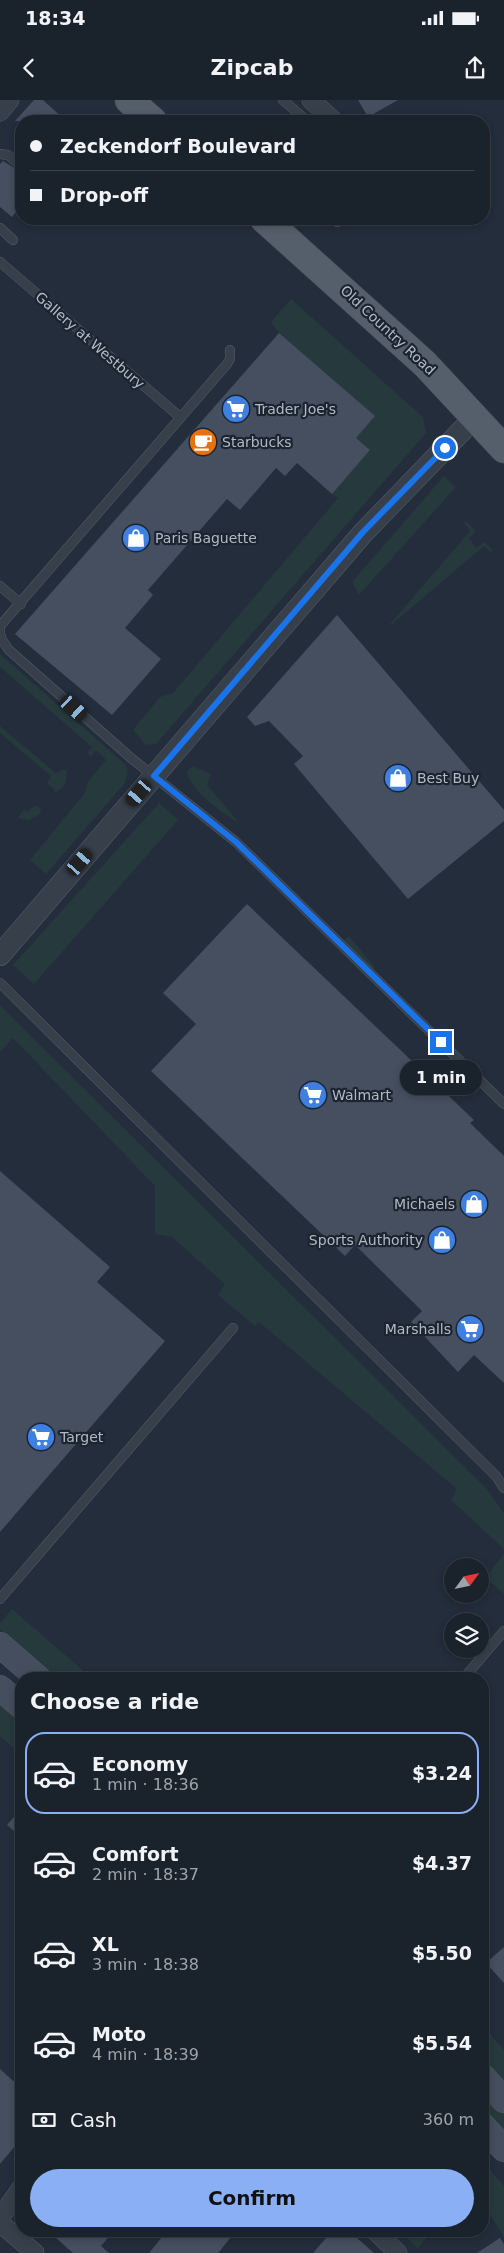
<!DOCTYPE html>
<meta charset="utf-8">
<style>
body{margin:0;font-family:"DejaVu Sans",sans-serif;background:#232a34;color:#f1f3f6;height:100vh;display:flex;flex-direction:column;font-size:19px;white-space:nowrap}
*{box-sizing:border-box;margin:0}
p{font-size:16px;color:#9fa4a9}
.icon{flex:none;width:28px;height:28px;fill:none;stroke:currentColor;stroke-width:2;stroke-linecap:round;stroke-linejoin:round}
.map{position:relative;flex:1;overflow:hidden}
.side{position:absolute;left:15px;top:1572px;width:474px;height:565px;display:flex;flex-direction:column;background:#1a222c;border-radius:20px;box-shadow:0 2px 8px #0003,0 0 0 1px #383f48}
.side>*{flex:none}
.top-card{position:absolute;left:15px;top:15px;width:475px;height:110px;border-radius:20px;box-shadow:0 2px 8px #0003,0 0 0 1px #383f48;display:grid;align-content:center;height:110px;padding:0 15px;background:#1a222c}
.needle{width:32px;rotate:57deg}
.tools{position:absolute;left:444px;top:1458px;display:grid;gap:10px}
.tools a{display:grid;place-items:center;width:45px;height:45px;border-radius:50%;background:#1a222c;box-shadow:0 2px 8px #0003,0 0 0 1px #383f48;font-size:25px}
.end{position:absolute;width:22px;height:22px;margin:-11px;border:6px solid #1a73e8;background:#fff;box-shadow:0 0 0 2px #fff}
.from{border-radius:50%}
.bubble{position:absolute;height:35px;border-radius:18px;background:#1a222c;box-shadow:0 2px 8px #0003,0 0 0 1px #383f48;font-size:16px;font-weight:800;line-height:35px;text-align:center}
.car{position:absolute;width:15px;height:30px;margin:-15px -8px;border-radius:6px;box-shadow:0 0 4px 1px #0007;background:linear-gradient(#222 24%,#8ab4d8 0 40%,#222 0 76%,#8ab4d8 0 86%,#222 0)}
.top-card b{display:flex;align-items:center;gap:18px;height:48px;font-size:19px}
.top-card b+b{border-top:1px solid #383f48}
.top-card i{width:12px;height:12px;background:#f1f3f6}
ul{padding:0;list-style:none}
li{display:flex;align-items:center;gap:15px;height:82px;margin:0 10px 8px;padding:0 5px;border:2px solid transparent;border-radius:20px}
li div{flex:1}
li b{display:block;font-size:19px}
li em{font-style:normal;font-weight:800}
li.on{border-color:#8aaff4}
li>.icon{width:45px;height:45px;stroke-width:1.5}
h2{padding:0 15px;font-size:22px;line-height:60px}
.pay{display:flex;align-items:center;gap:12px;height:55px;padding:0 15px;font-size:19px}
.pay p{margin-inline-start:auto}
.cta{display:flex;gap:10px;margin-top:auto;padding:10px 15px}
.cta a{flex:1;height:58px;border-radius:30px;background:#8aaff4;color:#111;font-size:20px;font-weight:800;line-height:58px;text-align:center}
.status{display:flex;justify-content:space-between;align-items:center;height:35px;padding:0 25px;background:#1a222c;direction:ltr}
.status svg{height:14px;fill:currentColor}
header{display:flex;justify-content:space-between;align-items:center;height:65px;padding:0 15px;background:#1a222c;font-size:22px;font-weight:800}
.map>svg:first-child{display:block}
</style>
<div class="status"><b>18:34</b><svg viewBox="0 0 49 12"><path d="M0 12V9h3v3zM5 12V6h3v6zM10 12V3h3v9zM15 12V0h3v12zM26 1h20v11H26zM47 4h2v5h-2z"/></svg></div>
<header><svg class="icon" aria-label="back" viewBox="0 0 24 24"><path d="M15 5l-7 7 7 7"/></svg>Zipcab<svg class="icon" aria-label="share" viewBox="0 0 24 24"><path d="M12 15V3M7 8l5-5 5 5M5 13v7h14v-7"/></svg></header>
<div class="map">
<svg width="504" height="2153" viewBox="0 0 504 2153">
<rect width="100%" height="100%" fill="#232d3b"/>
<path fill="#263a3d" d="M291 199 423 317 426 333 156 644 146 645 133 630 160 597 173 593 338 398 332 394 370 350 356 338 373 315 279 233 271 222Z
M444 376 456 387 359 495 352 482Z
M466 421 476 431 469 438 476 448 485 442 493 451 490 452 484 446 391 525 390 524 470 431 464 423Z
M0 554 126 665 128 671 125 683 46 774 30 760 84 694 89 680 106 660 96 650 90 657 87 653 92 647 0 567Z
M0 626 56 673 62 670H66C69 680 64 690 54 693L55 690 47 683 51 676 0 633Z
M192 666 211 674 207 685 237 720 236 722C218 708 193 694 187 672Z
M159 703 178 720 34 884 13 865Z
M36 705 41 709 40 714 29 720 21 719 18 717 24 709 26 712Z
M349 836 375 867 370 871 342 842Z
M0 905 487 1389 504 1413V1449L451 1400 457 1389 259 1222 255 1226 218 1195 225 1184 172 1137 155 1134V1086L13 938 0 952Z
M504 1453V1494L486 1478Z
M12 1509 93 1579H56L0 1530V1523Z
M0 1600 21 1620V1652L20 1654 0 1636Z
M482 1925 504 1950V1983L483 1960Z
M482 1985 504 2011V2032L483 2008Z
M483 2062 504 2086V2137L483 2103Z
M399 2131H432L418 2148Z"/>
<path fill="#454f60" d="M34 0H43L66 21H15Z
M358 0H398L368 17Z
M3 61 21 72V106L12 117 0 107V64Z
M279 233 375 316 356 338 370 350 332 394 297 363 285 376 276 368 240 410 227 399 148 490 153 495 125 528 161 559 112 615 15 534Z
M337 515 504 710V721L408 799 294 664 303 656 269 621 255 626 247 617Z
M247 804 474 1020 470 1023 504 1056V1283L474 1255 458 1272 411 1222 422 1211 355 1145 345 1156 151 971 196 924 163 893Z
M0 1071 110 1167 97 1182 165 1241 0 1432Z
M21 1709V1737L7 1725Z
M504 1847V1883L486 1863Z
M0 1969 21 1988V2039L0 2064Z
M48 2131H114L101 2146 109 2153H73Z
M167 2131H236L218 2153H149Z
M332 2131H349L374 2153H313Z
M500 2138 504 2144V2153H477Z"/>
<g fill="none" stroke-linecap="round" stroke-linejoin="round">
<defs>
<path id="service" d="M283 0 307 21
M0 54 8 55 21 66
M335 119 337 122
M0 128 13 140
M0 162 180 317
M0 486 21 504
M0 529V526L227 264 230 259V250
M0 533 2 540 9 550 131 658 236 742 504 1004
M0 883 496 1376 504 1388
M0 1499 233 1228
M463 1579 504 1531"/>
<path id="minor" d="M311 0 334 21
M0 12 10 0
M0 2118 21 2088
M0 2123 35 2153
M375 2131 398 2153"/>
<path id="tertiary" d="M0 855 363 433 475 317"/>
<path id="secondary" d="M0 1545 39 1579
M0 1588 21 1606
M482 1976 504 2000
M482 2025 504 2049"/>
<path id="primary" d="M129 0 153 21
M264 119 425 264 504 349"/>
</defs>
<use href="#service" stroke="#555d69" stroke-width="10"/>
<use href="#minor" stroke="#555d69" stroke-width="19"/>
<use href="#tertiary" stroke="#555d69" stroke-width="22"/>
<use href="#secondary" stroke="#555d69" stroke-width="26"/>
<use href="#primary" stroke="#404854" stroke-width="29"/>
<use href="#service" stroke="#373f4b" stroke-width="9"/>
<use href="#minor" stroke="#373f4b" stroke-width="18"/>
<use href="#tertiary" stroke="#373f4b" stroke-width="21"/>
<use href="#secondary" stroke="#454e5e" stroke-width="25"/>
<use href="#primary" stroke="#555e6b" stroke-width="28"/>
</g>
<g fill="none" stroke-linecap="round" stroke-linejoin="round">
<path stroke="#1a73e8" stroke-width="6" d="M441 942 236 742 154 676 363 432 445 348"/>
</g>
<defs>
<symbol id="supermarket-disc" viewBox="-11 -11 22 22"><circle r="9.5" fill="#3f7fe0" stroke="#1c2430"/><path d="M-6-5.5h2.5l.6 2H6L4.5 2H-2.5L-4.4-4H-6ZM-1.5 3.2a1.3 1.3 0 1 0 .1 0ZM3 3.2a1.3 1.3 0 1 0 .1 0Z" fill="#fff"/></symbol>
<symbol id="cafe-disc" viewBox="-11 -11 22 22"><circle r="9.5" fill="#e8710a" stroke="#1c2430"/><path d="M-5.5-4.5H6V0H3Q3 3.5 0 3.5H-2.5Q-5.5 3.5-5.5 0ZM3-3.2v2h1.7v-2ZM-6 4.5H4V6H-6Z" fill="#fff"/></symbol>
<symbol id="shop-disc" viewBox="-11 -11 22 22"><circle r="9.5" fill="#3f7fe0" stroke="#1c2430"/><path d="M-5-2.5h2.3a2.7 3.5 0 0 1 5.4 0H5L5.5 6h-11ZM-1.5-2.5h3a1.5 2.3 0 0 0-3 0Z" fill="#fff"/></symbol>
</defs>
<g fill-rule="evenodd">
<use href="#supermarket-disc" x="220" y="293" width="32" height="32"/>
<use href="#cafe-disc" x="187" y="326" width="32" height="32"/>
<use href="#shop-disc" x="120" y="422" width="32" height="32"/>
<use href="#shop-disc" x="382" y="662" width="32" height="32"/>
<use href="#supermarket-disc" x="297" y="979" width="32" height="32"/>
<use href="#shop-disc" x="458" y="1088" width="32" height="32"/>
<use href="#shop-disc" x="426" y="1124" width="32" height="32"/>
<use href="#supermarket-disc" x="454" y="1213" width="32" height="32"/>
<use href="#supermarket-disc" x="25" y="1321" width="32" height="32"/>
</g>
<g text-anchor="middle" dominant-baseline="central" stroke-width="4.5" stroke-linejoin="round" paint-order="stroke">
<g font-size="14" fill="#b2bac7" stroke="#1c2430">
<text transform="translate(388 230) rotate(43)">Old Country Road</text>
<text transform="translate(90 240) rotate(41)">Gallery at Westbury</text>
</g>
<g font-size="14" fill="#b2bac7" stroke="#1c2430" text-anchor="start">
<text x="255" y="309">Trader Joe's</text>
<text x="222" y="342">Starbucks</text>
<text x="155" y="438">Paris Baguette</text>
<text x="417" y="678">Best Buy</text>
<text x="332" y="995">Walmart</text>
<text x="455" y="1104" text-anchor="end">Michaels</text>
<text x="423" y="1140" text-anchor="end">Sports Authority</text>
<text x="451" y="1229" text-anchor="end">Marshalls</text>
<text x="60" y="1337">Target</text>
</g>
</g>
</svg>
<div class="tools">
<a><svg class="needle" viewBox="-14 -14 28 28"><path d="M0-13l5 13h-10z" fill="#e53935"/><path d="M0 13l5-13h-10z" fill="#9fa4a9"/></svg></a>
<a><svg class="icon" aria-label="layers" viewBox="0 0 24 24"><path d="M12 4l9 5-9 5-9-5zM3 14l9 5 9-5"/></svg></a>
</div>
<i class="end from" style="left:445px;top:348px"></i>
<i class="end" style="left:441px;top:942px"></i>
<div class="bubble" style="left:400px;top:960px;width:82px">1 min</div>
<i class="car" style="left:74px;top:608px;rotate:132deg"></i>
<i class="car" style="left:139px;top:693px;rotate:221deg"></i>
<i class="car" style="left:80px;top:762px;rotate:41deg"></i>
<div class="top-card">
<b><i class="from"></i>Zeckendorf Boulevard</b>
<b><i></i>Drop-off</b>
</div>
<section class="side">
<h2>Choose a ride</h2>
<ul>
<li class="on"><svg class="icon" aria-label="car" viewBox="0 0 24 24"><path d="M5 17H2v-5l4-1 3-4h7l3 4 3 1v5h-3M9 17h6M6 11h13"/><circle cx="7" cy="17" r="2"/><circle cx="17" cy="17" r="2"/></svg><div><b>Economy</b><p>1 min · 18:36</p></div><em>$3.24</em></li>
<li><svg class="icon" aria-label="car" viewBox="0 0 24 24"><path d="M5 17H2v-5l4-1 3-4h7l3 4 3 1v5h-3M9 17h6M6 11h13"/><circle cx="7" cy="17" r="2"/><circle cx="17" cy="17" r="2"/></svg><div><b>Comfort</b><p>2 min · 18:37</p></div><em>$4.37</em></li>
<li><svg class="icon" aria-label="car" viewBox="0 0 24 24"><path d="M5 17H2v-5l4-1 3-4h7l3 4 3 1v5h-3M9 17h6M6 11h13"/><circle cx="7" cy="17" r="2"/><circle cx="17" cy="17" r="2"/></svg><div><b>XL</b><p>3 min · 18:38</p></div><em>$5.50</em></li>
<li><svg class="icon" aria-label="car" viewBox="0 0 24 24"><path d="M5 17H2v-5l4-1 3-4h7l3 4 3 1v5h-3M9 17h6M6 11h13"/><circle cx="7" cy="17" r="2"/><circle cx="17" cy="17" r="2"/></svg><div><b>Moto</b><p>4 min · 18:39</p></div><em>$5.54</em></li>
</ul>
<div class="pay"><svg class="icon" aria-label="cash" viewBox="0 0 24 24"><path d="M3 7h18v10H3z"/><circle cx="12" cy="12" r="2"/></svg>Cash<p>360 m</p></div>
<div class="cta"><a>Confirm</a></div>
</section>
</div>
